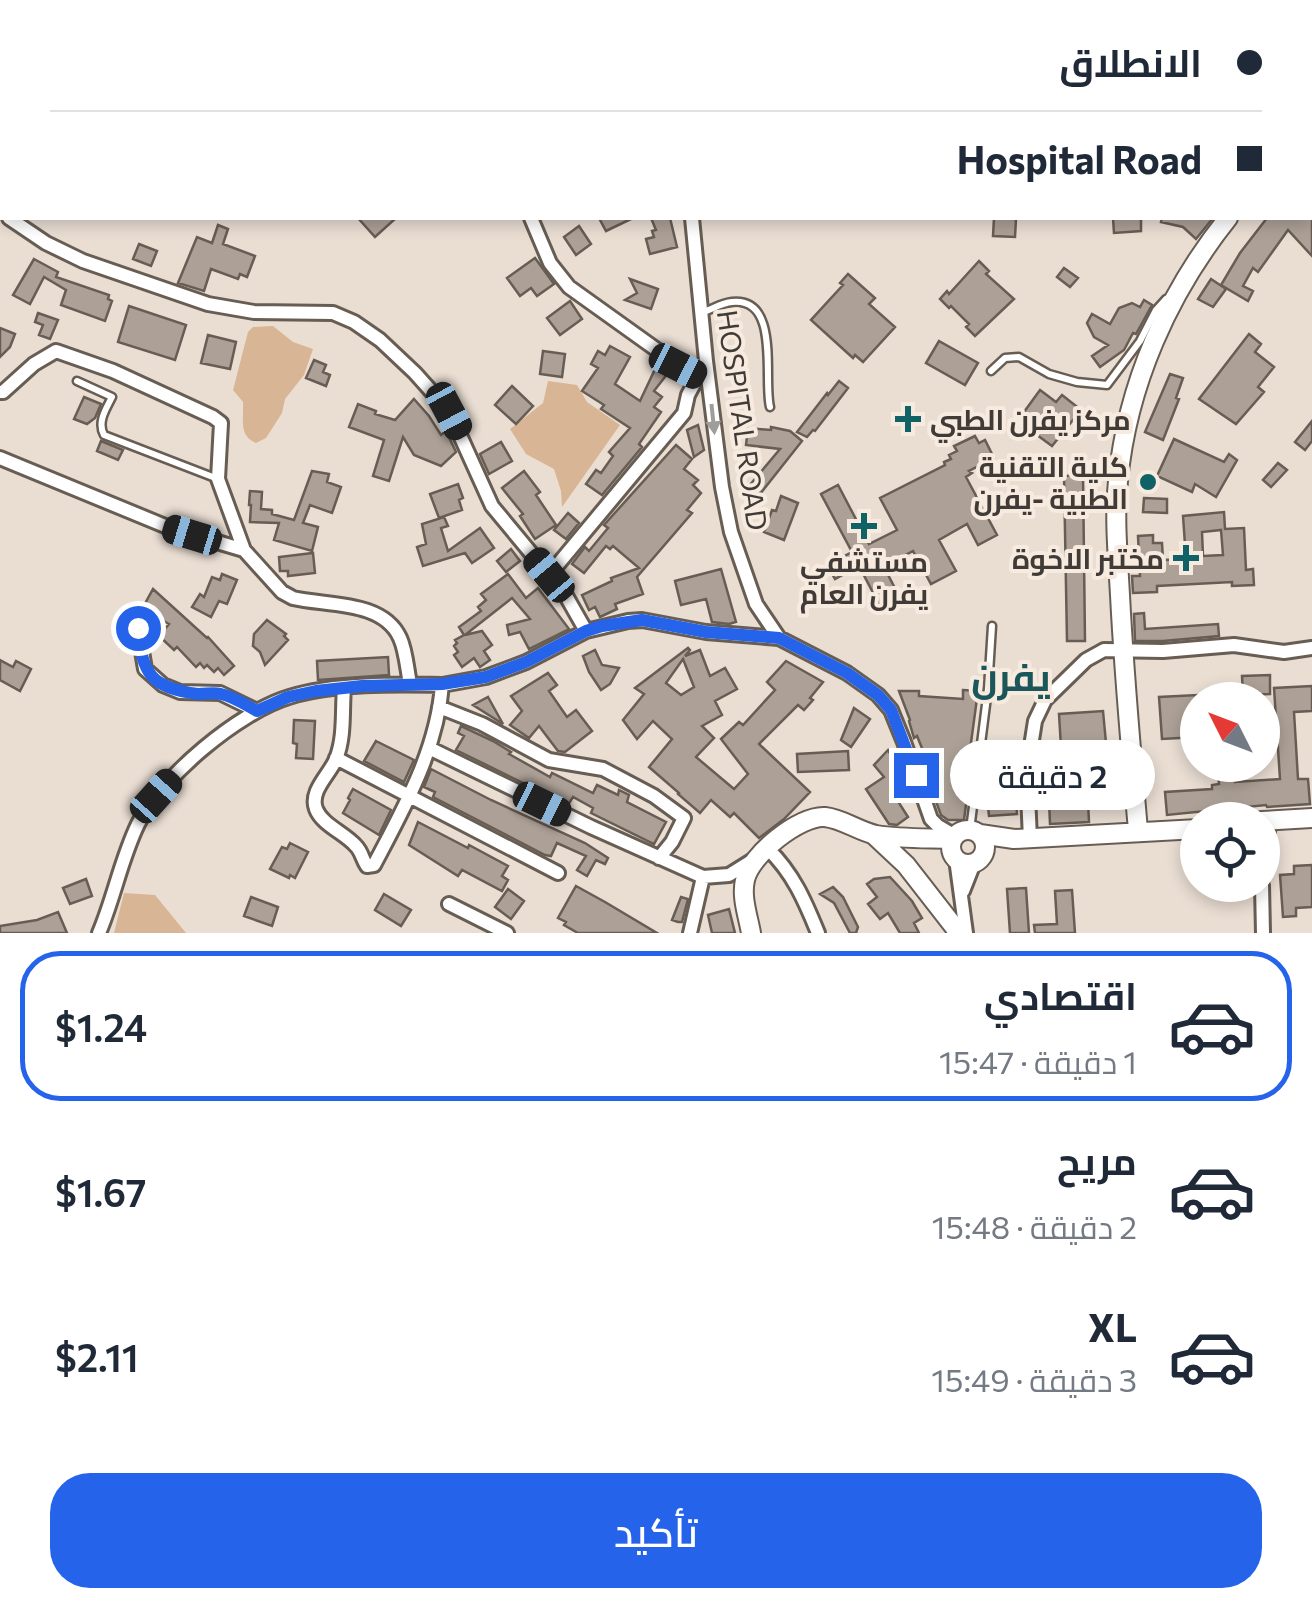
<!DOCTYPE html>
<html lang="ar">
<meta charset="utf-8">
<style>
body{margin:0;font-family:Commissioner,Cairo,sans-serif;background:#f6f6f7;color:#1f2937;direction:rtl;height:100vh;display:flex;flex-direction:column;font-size:38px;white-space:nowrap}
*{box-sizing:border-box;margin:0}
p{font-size:32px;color:#747a83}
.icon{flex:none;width:55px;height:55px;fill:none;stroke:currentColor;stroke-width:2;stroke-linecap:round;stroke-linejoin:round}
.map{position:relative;height:933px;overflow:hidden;direction:ltr}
.sheet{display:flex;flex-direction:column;background:#fff;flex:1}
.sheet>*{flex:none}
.hud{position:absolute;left:0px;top:0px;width:1312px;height:220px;box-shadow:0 5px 15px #0003;direction:rtl;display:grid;align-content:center;height:220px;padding:0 50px;background:#fff}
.needle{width:65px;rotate:312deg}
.controls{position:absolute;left:1180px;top:682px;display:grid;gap:20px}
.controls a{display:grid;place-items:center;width:100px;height:100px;border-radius:50%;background:#fff;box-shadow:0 5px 15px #0003;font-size:50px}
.end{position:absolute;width:45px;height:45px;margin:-22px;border:12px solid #2563eb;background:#fff;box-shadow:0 0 0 5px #fff}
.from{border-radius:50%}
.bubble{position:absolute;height:70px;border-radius:35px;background:#fff;box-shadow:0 5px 15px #0003;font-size:32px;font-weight:600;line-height:70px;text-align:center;direction:rtl}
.car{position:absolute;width:30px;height:60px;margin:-30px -15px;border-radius:12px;box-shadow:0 0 8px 2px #0007;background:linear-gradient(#222 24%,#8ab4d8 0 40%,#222 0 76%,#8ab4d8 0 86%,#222 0)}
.hud b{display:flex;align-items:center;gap:35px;height:95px;font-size:38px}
.hud b+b{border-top:2px solid #e0e1e3}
.hud i{width:25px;height:25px;background:#1f2937}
ul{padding:18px 0 0;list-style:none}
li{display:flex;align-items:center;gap:30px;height:150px;margin:0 20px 15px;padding:0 30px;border:5px solid transparent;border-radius:40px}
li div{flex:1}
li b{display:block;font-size:38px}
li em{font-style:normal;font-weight:600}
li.current{border-color:#2563eb}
li>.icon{width:90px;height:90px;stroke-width:1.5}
.primary-button{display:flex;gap:20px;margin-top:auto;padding:20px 50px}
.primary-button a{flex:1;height:115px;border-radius:40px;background:#2563eb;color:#fff;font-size:40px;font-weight:600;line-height:115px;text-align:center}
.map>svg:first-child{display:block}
</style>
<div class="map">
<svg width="1312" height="933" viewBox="0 0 1312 933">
<rect width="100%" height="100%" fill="#eaded3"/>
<path fill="#d8b595" d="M273 326 293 342 313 349 304 375 285 399 282 413 266 438 256 443C238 436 244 418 243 402L233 390 248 332 253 327Z
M548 381 577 385 587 402 620 425 562 507 561 491 554 469 526 454 510 429 543 403Z
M124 893 155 895 186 933H114Z"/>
<path fill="#ada197" stroke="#685d54" stroke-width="2.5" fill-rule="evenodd" d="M358 218H396L375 237Z
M599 218H633L606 231Z
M651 218H670L677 247 650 254 646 239 654 237 652 231 656 230Z
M994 218 1016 219 1015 237 993 236Z
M1113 218H1141V231L1114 233Z
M1162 218H1213L1196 239 1183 227 1161 222Z
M1267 218H1312V256L1288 230 1258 272 1253 268 1243 286 1253 291 1248 301 1221 285 1240 253Z
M218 225 228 229 223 244 255 256 247 277 240 274 238 279 211 269 204 291 178 283 197 237 212 243Z
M579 226 591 244 576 255 564 237Z
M139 244 157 251 151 266 133 259Z
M535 258 554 284 537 296 531 288 520 296 507 278Z
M34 259 58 272 56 277 109 295 108 299 112 301 105 321 61 305 66 290 44 277 30 304 13 295Z
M979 261 989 271 986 274 1014 299 975 336 966 327 969 324 951 306 949 308 940 299 947 291 949 294Z
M1064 268 1078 278 1070 287 1057 277Z
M848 274 875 298 869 304 895 327 863 362 855 355 853 358 811 320 843 285 840 283Z
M630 279 658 289 651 309 625 300 637 293Z
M1211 279 1226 289 1213 307 1198 299Z
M1144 300 1152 305 1136 334 1133 333 1124 350 1100 367 1092 356 1108 345 1094 337 1087 323 1092 314 1110 324 1119 308 1132 303 1140 307Z
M570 301 582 319 560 335 547 318Z
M129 306 186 325 175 360 118 342Z
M38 313 58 320 50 339 39 335 43 325 35 322Z
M0 328 15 334 10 347 0 357Z
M1249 334 1261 344 1255 352 1274 367 1258 387 1264 392 1236 424 1199 399Z
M208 335 236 342 230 369 201 363Z
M939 341 978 363 965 385 926 363Z
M610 346 630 357 615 384 640 401 657 365 668 373 654 391 662 397 654 407 661 412 639 444 642 447 602 495 586 484 596 470 601 473 613 456 609 452 630 428 601 409 604 405 582 391 598 368 591 364 598 351 605 355Z
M543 351 565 354 562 377 540 374Z
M314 360 326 365 323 372 330 375 326 386 306 378Z
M1170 374 1183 378 1176 398 1179 399 1163 440 1145 432Z
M839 381 848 388 815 431 813 430 807 437 797 432 827 393 828 395Z
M512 386 533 406 516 424 495 405Z
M1040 390 1056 402 1062 395 1081 410 1052 446 1033 432 1040 424 1024 412Z
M84 397 101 404 95 418 87 424 74 419Z
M414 399 429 416 441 435 446 431 456 452 441 466 414 455 403 437 389 481 373 476 384 440 349 427 358 404 376 411 375 414 395 420Z
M1312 421V441L1305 450 1295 442Z
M698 425 704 450 694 457 687 430Z
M771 427 790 431 802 441 760 494 749 486 780 449 746 445 748 428 771 430Z
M975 436 979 443 985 440 994 458 969 471 972 473 966 477 997 535 978 545 967 524 939 540 956 571 931 584 913 551 884 567 899 596 880 606 859 566 835 579 827 565 852 552 821 494 838 485 869 544 897 530 880 498 945 465 944 462 951 459 949 455 957 451 954 446Z
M1174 439 1224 462 1229 454 1237 460 1216 497 1195 484 1192 492 1157 476Z
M101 441 123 450 118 460 97 451Z
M501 442 512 461 489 474 480 454Z
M676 445 692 459 684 469 698 480 693 485 701 493 687 510 692 513 637 577 643 594 615 604 617 609 600 617 595 607 589 610 582 595 612 581 611 578 639 568 613 546 610 549 606 546 584 573 572 564 585 547 589 551 608 528 604 525Z
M1278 463 1287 470 1271 487 1263 480Z
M312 471 329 474 327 482 341 487 332 513 310 505 303 523 318 527 312 551 274 540 279 523 250 522 251 505H249L250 491 262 492 261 509 272 510V514L294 520Z
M524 471 540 492 536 495 556 525 535 539 520 516 523 514 502 488Z
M1083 475 1085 641H1067L1064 476Z
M458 484 463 498 459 500 462 510 439 518 430 494Z
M781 496 798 503 784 540 764 532 772 510 776 511Z
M1144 498 1167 499V513L1143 512Z
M1224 512 1225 529 1244 528 1246 570 1253 569 1254 585 1232 586V582L1157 586V592L1133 593 1132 576H1140L1138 536 1153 535V543H1162L1163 560 1186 559 1183 516ZM1221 530 1223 555 1203 556 1202 532Z
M568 513 579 523 566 539 554 530Z
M444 517 448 526 441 528 448 551 480 528 494 548 472 563 465 553 423 566 417 547 426 544 422 524Z
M511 549 520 561 506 572 497 561Z
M313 553 315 573 288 576V571H280L279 557Z
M721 569 736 622 729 624 712 622 706 599 681 605 675 581Z
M222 574 237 580 227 604 219 601 211 617 192 607 200 594 204 597 212 577 220 580Z
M508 574 526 598 538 588 569 629 529 649 520 632 509 635 507 625 530 619 512 598 465 635 482 631 492 645 484 651 490 660 480 667 474 658 462 667 454 655 458 652 454 646 457 643 455 640 464 635 459 627 481 611 478 607 486 600 481 594Z
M153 589 207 638 208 637 234 666 224 675 218 668 214 672 207 665 204 668 200 663 196 667 177 647 174 650 159 636 169 624 142 609Z
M1144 613 1145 629 1218 624 1219 636 1163 641H1135L1134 614Z
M267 620 286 634 284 636 288 640 265 665 260 652 253 646 254 634Z
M688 648 690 650 685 656 700 650 710 676 725 668 737 689 715 701 722 715 702 726 714 738 696 757 734 789 748 774 721 739 739 722 743 725 775 690 767 682 786 661 823 682 810 698 813 700 804 710 798 705 759 744 810 792 784 819 759 838 734 813 730 817 711 800 700 813 678 794 679 793 649 767 672 739 653 721 637 739 623 720 644 694 635 688ZM683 659 694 687 681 695 666 683Z
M595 650 602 665 619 668 610 684 601 690 589 672 583 656Z
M388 657 389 675 318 680 317 661Z
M0 660 13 667 16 661 31 669 20 691 0 680Z
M548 673 557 685 549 691 567 717 576 710 592 731 565 752 558 751 539 726 529 738 510 725 522 711 511 696Z
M1270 675V694L1243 695 1242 676Z
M1312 686V711L1294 712 1298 779H1308L1310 804 1267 807 1266 805 1167 815 1165 792 1212 789V785L1219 784 1217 765H1234L1235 782 1280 779 1274 688Z
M963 690 978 691 968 765 971 766 964 820H948L941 815 931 788 942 785 936 762 929 765 917 736 914 738 909 721 910 720 899 691H919V696L963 699Z
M1198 695V737L1162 739 1159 697Z
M488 697 503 724 473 705Z
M854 708 870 719 851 747 841 740Z
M1103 711 1106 743 1074 744 1077 801H1088L1089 822 1050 824 1048 777H1044V766L1062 764 1059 714Z
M294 720 315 721 313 759 296 758 297 744 293 743Z
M461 726 493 741 511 752 509 754 550 777 552 773 593 793 597 785 618 795 619 790 629 795 627 802 666 822 654 844 591 813 593 808 573 797 568 805 456 750 464 736 458 733Z
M376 741 414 760 404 782 364 761Z
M888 750 907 784 892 792 908 817 897 825 889 824 866 789 884 777 874 765Z
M848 751 849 770 798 772 797 754Z
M431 769 491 800 585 843 608 858 605 864 596 860 587 876 577 870 586 856 557 843 551 856 545 855 433 797 435 792 424 787Z
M1014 770 1017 814 989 816 988 806 997 805 994 772Z
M1109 777 1110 794H1096L1095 778Z
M353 789 391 810 379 835 343 813 350 800 348 798Z
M418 822 468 848 469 845 508 866 502 876 508 880 502 891 462 870 458 876 409 845Z
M290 843 308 852 295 878 290 875 289 878 270 869 282 847 287 849Z
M1312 865V907L1296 908V916L1283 917 1280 875 1294 874V866Z
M890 877 912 901 922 918 914 923 919 933H900L888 913 880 919 868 904 877 897 867 884 874 879Z
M86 879 92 896 70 904 63 888Z
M576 886 605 902 657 933H578L564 925 566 922 558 918Z
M833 887 843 897 858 927 856 933H850L834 903 820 894Z
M1026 888 1029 933H1010L1007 889Z
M508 889 524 901 511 919 495 907Z
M1072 890 1075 933H1035L1034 925 1057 924 1055 891Z
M384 894 411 910 401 926 375 910Z
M251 897 278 907 272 926 244 916Z
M681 897 688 899 682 922H678L672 920Z
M729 909 735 933H712L708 915Z
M58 912 67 933H0V926L37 920Z"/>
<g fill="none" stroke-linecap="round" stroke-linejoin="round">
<defs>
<path id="lane" d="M703 312C713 309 721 303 732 302 781 297 763 379 770 407
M991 371 1005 358 1019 357 1049 374 1077 382 1107 385 1140 341 1156 310 1166 299
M77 381 112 397C106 409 97 422 104 435L218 479
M970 830 988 689 992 626"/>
<path id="street" d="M412 0 413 2
M908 0 912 2
M57 2 59 0
M790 2 792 0
M0 96 2 92
M9 218 46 243 83 261 208 304 254 312 333 313 354 322 380 340 415 373 449 411 492 506 565 594 586 631
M531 218 550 263 569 287 678 365 698 375
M692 218 706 361 722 487 731 532 756 604 779 638 847 673 878 695 891 710 904 742 931 819 938 826 955 836
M0 392H3L34 364 56 351 113 371 213 417 221 423 218 479 244 550
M0 458 170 528 244 550 282 592 293 598C326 606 383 600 400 638 406 651 407 669 410 684
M549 575 684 413 688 395 706 361
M138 628 145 669 163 685 180 692 220 693 257 711
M344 688C342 711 345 737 336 759 330 774 309 791 316 809 322 825 345 833 356 846 362 852 362 859 367 866L374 865C404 808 437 750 442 685L486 677 526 662 586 631 628 621 642 620 706 632 779 638
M439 707 482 724 549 760 603 769 654 796 684 818 672 842 659 858
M429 748 591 827 703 877 729 875 753 860
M336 758 558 873
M1030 839 1027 772 1035 721 1045 700 1086 660 1104 650 1163 651 1234 645 1284 652 1312 648
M1262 848 1268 832V821
M768 849C793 873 805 901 818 933
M956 859 966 933
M1262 885 1263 933
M963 891 974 863
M449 904 507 933
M99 933C114 898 121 859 138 824 161 777 239 712 289 697 333 683 396 684 442 685
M690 933 703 877"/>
<path id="secondary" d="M1310 125 1312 122
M1262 821 1312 818
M1138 830C1131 752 1124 674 1120 595 1118 557 1114 519 1118 481 1127 385 1168 293 1228 218
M951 847a17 17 0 1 1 34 0a17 17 0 1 1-34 0Z
M980 834 1014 839 1198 829
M874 835 906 865 959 933
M751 933C748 916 741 897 745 880 750 855 800 815 825 817 843 819 858 831 876 835 901 839 928 838 953 839"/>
</defs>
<use href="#lane" stroke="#675d53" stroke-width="11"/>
<use href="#street" stroke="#675d53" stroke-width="18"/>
<use href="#secondary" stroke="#675d53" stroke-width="22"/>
<use href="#lane" stroke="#fff" stroke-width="6"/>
<use href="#street" stroke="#fff" stroke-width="12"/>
<use href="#secondary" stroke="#fff" stroke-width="18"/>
</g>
<defs><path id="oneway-solid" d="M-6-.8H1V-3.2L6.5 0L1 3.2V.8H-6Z" transform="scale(2.5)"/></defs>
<use fill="#a09d9b" href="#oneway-solid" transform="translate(713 419) rotate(84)"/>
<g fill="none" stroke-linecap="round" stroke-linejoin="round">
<path stroke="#2563eb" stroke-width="12" d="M138 628C142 673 150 688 198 694 206 694 214 692 221 694 234 697 246 705 257 711L288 697 316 691 362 686 442 684 486 677 526 662 586 631 602 626 642 620 706 632 779 638 847 673 878 695 891 710 916 775"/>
</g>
<g fill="#116266" stroke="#f7ebe0" stroke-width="4">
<path d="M903 404h10v10h10v10h-10v10h-10v-10h-10v-10h10z"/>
<circle cx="1148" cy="482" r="10"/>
<path d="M859 511h10v10h10v10h-10v10h-10v-10h-10v-10h10z"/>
<path d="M1181 543h10v10h10v10h-10v10h-10v-10h-10v-10h10z"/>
</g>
<g text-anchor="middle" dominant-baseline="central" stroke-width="8" stroke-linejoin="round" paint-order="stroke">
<g font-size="28" font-weight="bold" fill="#403b37" stroke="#f7ebe0" text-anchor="end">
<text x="930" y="419" text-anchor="start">مركز يفرن الطبي</text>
<text x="1128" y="466">كلية التقنية<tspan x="1128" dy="32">الطبية -يفرن</tspan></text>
<text x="1164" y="558">مختبر الاخوة</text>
<text x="864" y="561" text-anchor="middle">مستشفي<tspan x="864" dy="32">يفرن العام</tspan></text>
</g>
<g font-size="28" fill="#403b37" stroke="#f7ebe0">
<text transform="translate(743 420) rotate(82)">HOSPITAL ROAD</text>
</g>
<g font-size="38" font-weight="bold" fill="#1b575a" stroke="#f7ebe0">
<text x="1011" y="675">يفرن</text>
</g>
</g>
</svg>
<div class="controls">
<a><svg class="needle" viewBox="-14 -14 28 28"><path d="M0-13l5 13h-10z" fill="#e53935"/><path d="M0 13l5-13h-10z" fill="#747a83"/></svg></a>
<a><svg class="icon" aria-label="locate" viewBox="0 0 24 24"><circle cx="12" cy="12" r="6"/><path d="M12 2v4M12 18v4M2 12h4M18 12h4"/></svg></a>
</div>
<i class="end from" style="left:138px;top:628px"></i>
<i class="end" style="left:916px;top:775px"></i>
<div class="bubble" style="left:950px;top:740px;width:205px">2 دقيقة</div>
<i class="car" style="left:678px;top:366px;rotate:117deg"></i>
<i class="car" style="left:449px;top:411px;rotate:152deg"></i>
<i class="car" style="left:192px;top:535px;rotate:287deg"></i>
<i class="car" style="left:549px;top:575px;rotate:320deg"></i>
<i class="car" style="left:156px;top:796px;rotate:42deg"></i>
<i class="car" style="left:542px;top:804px;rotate:116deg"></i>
<div class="hud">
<b><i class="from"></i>الانطلاق</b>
<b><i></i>Hospital Road</b>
</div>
</div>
<section class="sheet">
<ul>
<li class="current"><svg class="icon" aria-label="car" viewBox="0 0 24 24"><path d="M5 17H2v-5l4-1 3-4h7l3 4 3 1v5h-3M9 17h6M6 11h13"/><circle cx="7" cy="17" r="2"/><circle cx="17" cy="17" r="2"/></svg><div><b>اقتصادي</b><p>1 دقيقة · 15:47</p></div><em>$1.24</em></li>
<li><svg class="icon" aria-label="car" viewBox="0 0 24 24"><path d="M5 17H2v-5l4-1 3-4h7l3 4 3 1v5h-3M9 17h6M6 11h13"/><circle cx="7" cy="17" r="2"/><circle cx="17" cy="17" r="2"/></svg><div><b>مريح</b><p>2 دقيقة · 15:48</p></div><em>$1.67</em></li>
<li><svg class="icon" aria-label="car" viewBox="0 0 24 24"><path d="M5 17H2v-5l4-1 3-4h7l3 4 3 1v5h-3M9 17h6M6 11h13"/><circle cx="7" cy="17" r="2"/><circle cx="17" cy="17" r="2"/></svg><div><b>XL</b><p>3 دقيقة · 15:49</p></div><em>$2.11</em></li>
</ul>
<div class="primary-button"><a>تأكيد</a></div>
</section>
